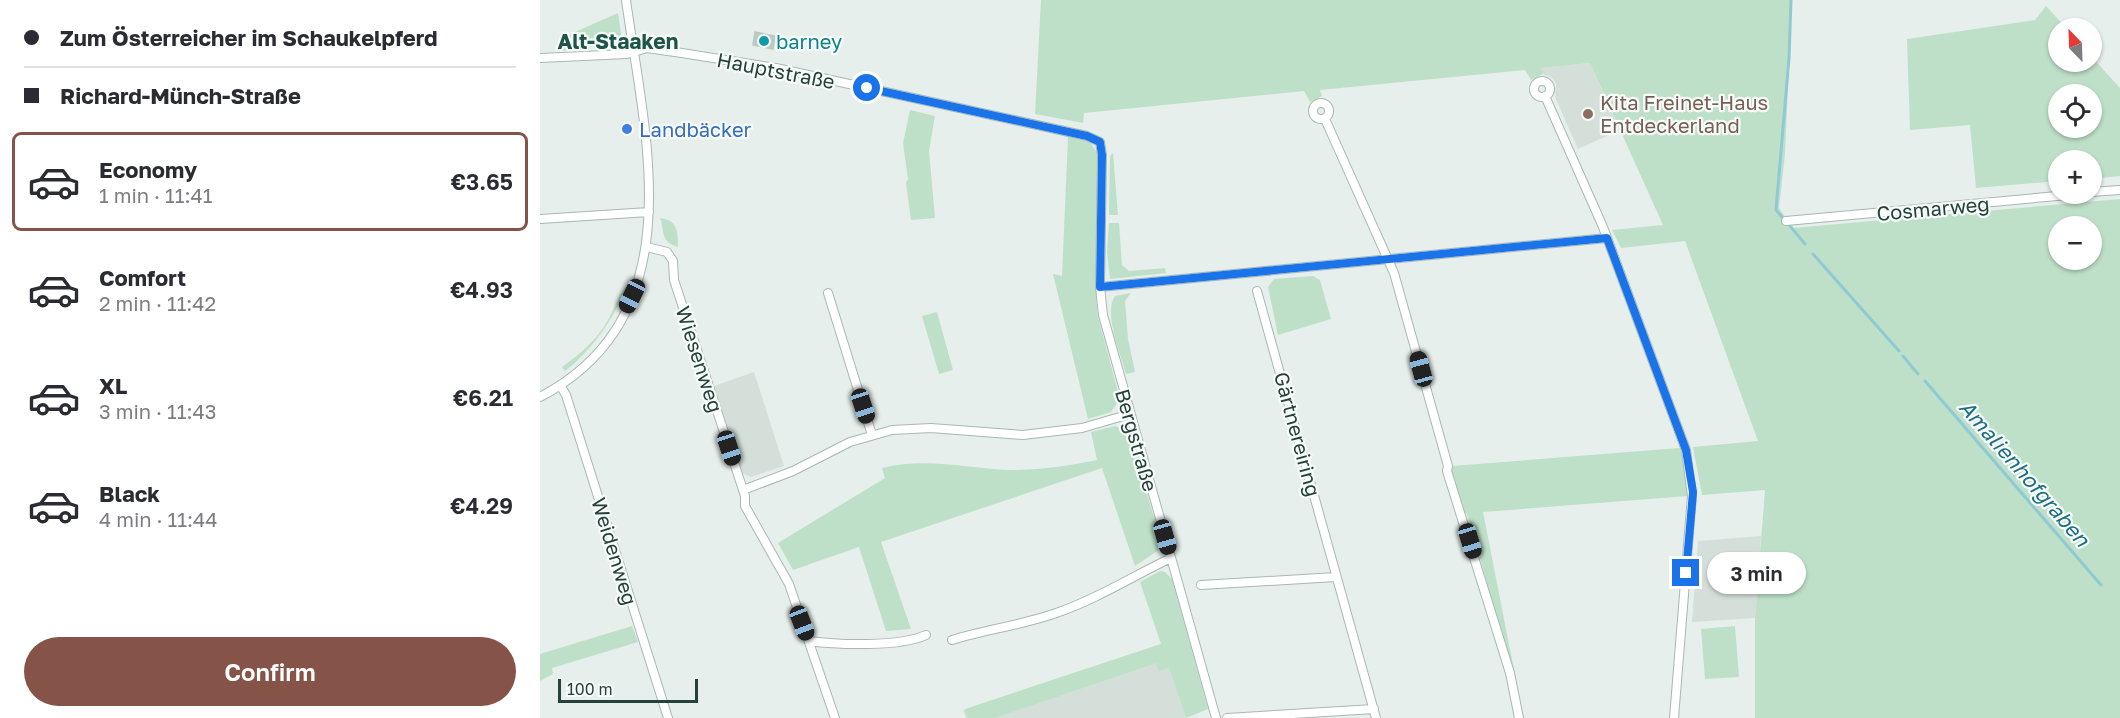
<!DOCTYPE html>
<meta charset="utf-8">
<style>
body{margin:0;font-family:"Golos Text",sans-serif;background:#f7f7f7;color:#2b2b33;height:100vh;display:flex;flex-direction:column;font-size:22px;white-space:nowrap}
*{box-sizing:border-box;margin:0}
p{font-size:20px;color:#7c7c81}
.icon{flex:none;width:33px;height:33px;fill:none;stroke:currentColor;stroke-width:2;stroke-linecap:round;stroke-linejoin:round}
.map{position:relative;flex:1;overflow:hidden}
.details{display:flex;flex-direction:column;background:#fff;width:540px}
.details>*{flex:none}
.guide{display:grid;align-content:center;height:132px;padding:0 24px;background:#fff}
.needle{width:39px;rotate:337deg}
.buttons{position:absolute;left:1508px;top:18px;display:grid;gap:12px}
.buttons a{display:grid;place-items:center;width:54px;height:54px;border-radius:50%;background:#fff;box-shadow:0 2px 4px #0004;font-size:30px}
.scale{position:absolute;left:18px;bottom:15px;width:140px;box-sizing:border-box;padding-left:6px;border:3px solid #24423a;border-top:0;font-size:16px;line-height:21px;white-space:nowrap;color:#24423a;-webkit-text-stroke:4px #f7fbf9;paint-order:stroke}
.end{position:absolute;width:27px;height:27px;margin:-14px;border:8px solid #1a73e8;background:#fff;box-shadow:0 0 0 3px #fff}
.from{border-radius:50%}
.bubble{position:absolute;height:42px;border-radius:21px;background:#fff;box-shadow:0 2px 4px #0004;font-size:20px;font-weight:600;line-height:42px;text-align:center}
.car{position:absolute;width:18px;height:36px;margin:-18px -9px;border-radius:8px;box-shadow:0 0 4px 2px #0007;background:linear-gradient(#222 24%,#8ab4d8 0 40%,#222 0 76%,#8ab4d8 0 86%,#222 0)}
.guide b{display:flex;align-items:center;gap:21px;height:57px;font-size:22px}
.guide b+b{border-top:2px solid #e1e1e2}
.guide i{width:15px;height:15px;background:#2b2b33}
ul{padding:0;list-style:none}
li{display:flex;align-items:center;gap:18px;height:99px;margin:0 12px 9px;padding:0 12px;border:3px solid transparent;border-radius:9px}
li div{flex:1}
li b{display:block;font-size:22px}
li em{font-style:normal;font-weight:600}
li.current{border-color:#855347}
li>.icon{width:54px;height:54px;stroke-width:1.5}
.cta{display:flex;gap:12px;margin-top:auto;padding:12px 24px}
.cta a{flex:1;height:69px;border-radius:36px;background:#855347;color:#fff;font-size:24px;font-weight:600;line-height:69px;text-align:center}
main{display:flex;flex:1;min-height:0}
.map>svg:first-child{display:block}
</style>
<main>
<section class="details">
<div class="guide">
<b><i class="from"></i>Zum Österreicher im Schaukelpferd</b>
<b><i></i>Richard-Münch-Straße</b>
</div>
<ul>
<li class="current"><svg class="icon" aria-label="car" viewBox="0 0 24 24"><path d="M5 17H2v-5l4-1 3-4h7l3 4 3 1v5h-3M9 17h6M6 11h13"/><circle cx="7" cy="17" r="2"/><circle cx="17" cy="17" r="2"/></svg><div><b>Economy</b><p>1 min · 11:41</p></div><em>€3.65</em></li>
<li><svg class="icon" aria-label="car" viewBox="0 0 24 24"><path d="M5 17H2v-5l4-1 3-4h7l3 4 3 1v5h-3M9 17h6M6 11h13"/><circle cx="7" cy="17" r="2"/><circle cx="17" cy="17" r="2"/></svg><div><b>Comfort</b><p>2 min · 11:42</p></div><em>€4.93</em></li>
<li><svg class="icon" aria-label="car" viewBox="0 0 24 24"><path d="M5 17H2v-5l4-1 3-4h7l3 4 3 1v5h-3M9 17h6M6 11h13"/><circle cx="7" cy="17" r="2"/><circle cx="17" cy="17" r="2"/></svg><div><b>XL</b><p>3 min · 11:43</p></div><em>€6.21</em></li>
<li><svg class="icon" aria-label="car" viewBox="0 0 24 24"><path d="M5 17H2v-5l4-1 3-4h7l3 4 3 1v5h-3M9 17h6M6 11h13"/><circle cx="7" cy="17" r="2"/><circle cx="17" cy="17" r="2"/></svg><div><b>Black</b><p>4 min · 11:44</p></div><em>€4.29</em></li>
</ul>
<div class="cta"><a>Confirm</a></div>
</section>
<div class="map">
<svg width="1580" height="718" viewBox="0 0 1580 718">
<rect width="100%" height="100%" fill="#e6efeb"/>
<path fill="#d4dfda" d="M1050 63 1080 130 1038 149 1015 97 1016 83 1012 78 1003 74 1000 68Z
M214 372 244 466 211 477 202 473 174 386Z
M1221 536 1215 618 1152 622 1158 541Z
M621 644 646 718H426L423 710Z"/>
<path fill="#bfe0c8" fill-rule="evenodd" d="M501 0H1252L1245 154 1239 208 1253 228 1580 199V718H1215V618L1225 490 1162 495 1153 447 1218 441 1145 241 1081 248 1072 230 1123 225 1050 63 1001 68 1003 74 991 80 985 70 780 90 782 96 770 102 764 91 544 113 543 123 495 114ZM1518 226H1551V260H1518Z
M1506 6 1526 28H1518V62H1551V56L1580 88V176L1551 179V160H1518V181L1436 188 1430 125 1370 130 1367 39 1495 20ZM1518 94H1551V128H1518Z
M78 13 82 40 79 45 47 47 45 36 29 40 31 50 21 51 19 39Z
M370 110 395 116 389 151 395 218 371 220 366 183 368 179 363 143Z
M528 137 550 142 558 154 556 297 558 317 580 399 571 412 548 419 513 274 522 276Z
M573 153 578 215H569L570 156Z
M120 218C138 220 138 232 138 247 120 241 125 233 120 218Z
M569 223H579L582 265 589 271 625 268 626 273 570 279 567 252Z
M773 276 780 280 791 319 738 335 728 287 734 279Z
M91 280C75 315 56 347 25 371L22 367C40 354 57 340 68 320 75 307 80 291 91 280Z
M591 293 585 301 588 339 595 372 586 374C581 355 563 313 575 296Z
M397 312 413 370 399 374 382 316Z
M575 426 589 432 622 545V548L595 566 562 468 341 542 371 629 346 631 319 547 253 570 238 543 345 478 342 468C386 457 426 468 470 470 499 470 528 466 557 460L551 432Z
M1139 448 1142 450 1150 493 1148 496 943 512 977 685 927 514 922 511 910 469 912 466Z
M620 571 625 572 632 579 668 709 646 718 629 668 619 671 616 663 455 718H428L425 709 621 644 600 582Z
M92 626 98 642 12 668 13 674 0 681V654Z
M1195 626 1199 677 1165 679 1161 629Z"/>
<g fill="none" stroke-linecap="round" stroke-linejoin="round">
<path stroke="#8ec9d4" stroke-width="3" d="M1243 218 1236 210 1249 58 1251 0
M1250 226 1265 244
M1273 254 1359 351
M1363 356 1378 374
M1385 381 1561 585"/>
</g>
<path fill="#bbcac4" stroke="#b8c9c2" stroke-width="1.5" d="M215 32 235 36 233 49 213 45Z"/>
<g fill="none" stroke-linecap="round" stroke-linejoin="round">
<defs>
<path id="street" d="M0 58 87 54 107 48 142 53 236 68 547 136 560 142 562 155 560 287 563 315 676 718
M994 89a8 8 0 1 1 16 0a8 8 0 1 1-16 0Z
M1005 96 1063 227 1146 450 1152 496 1134 718
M773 111a8 8 0 1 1 16 0a8 8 0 1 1-16 0Z
M785 119 854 273 908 466 907 471 970 673 979 718
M1551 192 1580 190
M0 219 109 212
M1246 221 1539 194
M107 247 127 252 133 261 134 280 205 496V506L249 584 295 718
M560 287 1067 238
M717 291 836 718
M288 293 332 435
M20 385 26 395 128 718
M0 397C155 316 105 137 86 0
M203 490 253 471 310 442 352 430 391 428 483 435 542 428 590 414
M661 585 796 577
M412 640C447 629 484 625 519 612 559 598 593 576 631 558
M269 641C299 645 360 647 386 635
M687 718 834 709"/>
</defs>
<use href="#street" stroke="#a8b8b2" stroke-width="10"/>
<use href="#street" stroke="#fff" stroke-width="8"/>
</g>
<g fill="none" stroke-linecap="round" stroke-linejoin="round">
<path stroke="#1a73e8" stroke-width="8" d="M327 88 547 136 560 142 562 155 560 287 1067 238 1146 450 1153 492 1146 573"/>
</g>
<circle fill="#0f9aa8" stroke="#f7fbf9" stroke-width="2" cx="224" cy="41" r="6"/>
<circle fill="#8d6e63" stroke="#f7fbf9" stroke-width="2" cx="1048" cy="114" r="6"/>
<circle fill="#3f7fe0" stroke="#f7fbf9" stroke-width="2" cx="87" cy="129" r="6"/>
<g text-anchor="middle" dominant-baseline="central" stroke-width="4.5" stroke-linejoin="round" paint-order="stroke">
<g font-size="20" fill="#0d838f" stroke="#f7fbf9" text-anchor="start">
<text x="236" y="41">barney</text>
</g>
<g font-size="20" fill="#24423a" stroke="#f7fbf9">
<text transform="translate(236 70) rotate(11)">Hauptstraße</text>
<text transform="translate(1393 208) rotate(-5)">Cosmarweg</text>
<text transform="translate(160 359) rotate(72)">Wiesenweg</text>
<text transform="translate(758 434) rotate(75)">Gärtnereiring</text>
<text transform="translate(597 440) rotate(74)">Bergstraße</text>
<text transform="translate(75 551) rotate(73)">Weidenweg</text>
</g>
<g font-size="20" fill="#785e54" stroke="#f7fbf9" text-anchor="start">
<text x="1060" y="102">Kita Freinet-Haus<tspan x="1060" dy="23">Entdeckerland</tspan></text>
</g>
<g font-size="20" fill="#366cbe" stroke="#f7fbf9" text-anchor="start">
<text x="99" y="129">Landbäcker</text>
</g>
<g font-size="21" font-weight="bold" fill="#1f5548" stroke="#f7fbf9">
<text x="78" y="41">Alt-Staaken</text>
</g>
<g font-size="21" font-style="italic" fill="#1c6f80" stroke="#f7fbf9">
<text transform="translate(1485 473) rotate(49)">Amalienhofgraben</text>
</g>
</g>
</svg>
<div class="buttons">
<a><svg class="needle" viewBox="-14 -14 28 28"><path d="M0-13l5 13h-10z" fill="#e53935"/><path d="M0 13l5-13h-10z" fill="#7c7c81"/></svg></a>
<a><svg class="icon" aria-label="locate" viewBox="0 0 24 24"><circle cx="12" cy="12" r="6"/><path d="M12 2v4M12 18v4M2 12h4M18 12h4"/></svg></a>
<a>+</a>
<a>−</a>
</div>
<div class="scale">100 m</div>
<i class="end from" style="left:327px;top:88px"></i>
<i class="end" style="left:1146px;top:573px"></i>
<div class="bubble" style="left:1167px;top:552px;width:99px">3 min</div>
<i class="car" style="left:92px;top:296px;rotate:206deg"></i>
<i class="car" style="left:881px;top:369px;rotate:345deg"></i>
<i class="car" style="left:323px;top:406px;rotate:162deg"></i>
<i class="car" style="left:189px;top:448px;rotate:162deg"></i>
<i class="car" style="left:625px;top:537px;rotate:164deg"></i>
<i class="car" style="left:930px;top:541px;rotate:163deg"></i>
<i class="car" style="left:262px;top:623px;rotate:159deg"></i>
</div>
</main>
